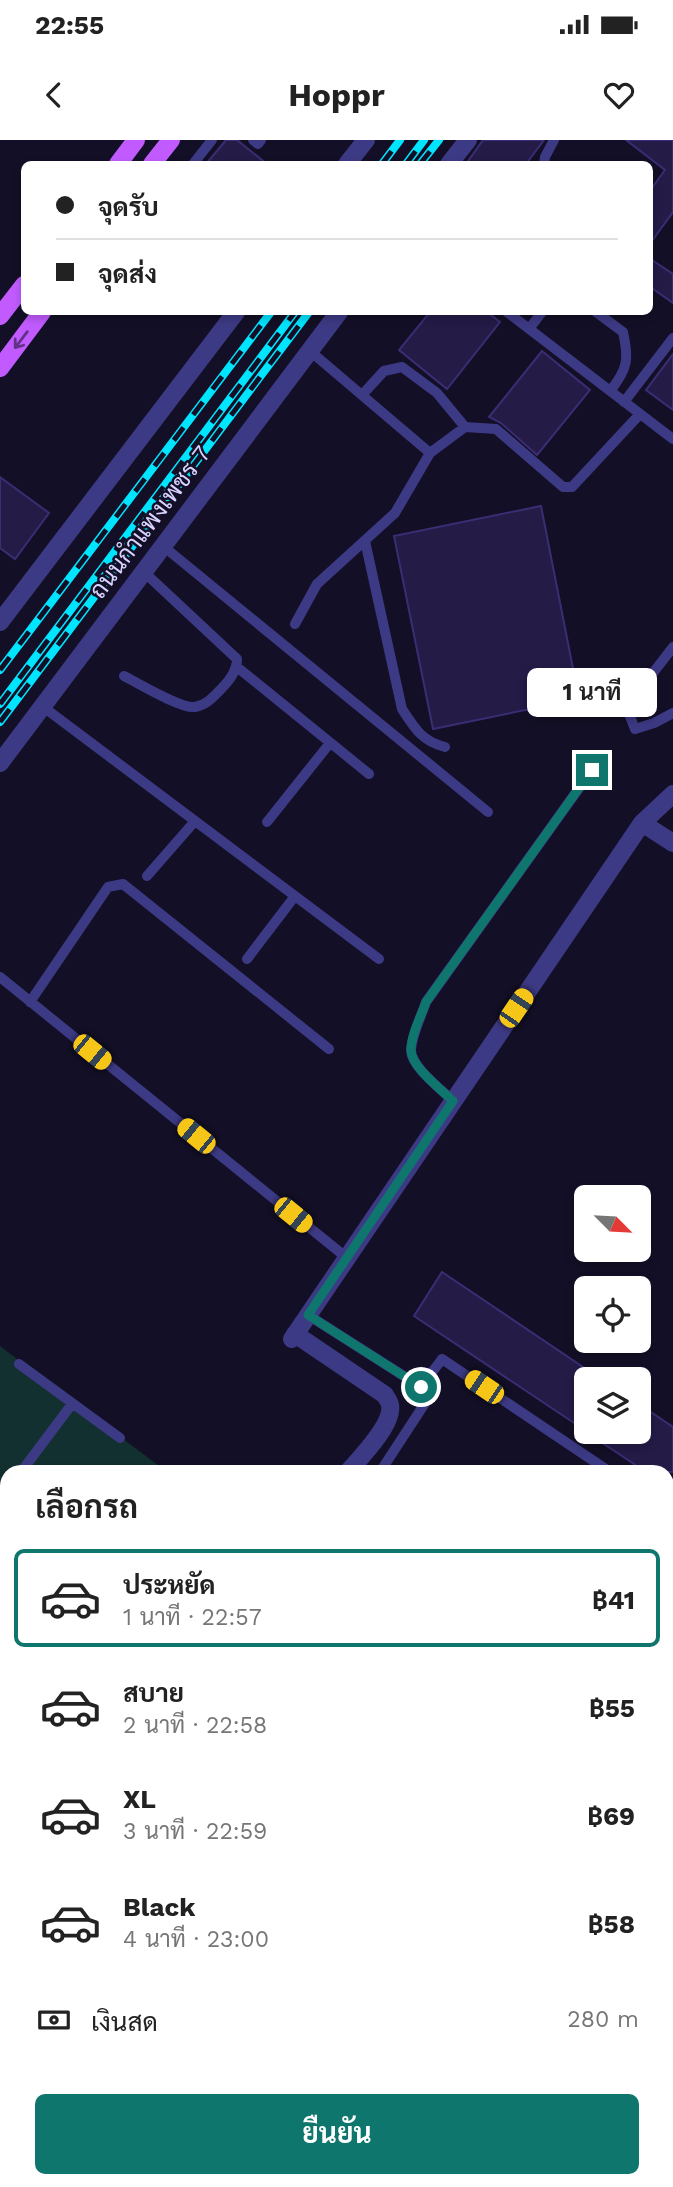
<!DOCTYPE html>
<html lang="th">
<meta charset="utf-8">
<style>
body{margin:0;font-family:"Work Sans",Sarabun,sans-serif;background:#f2f2f2;color:#222;height:100vh;display:flex;flex-direction:column;font-size:26px;white-space:nowrap}
*{box-sizing:border-box;margin:0}
p{font-size:23px;color:#767676}
.icon{flex:none;width:38px;height:38px;fill:none;stroke:currentColor;stroke-width:2;stroke-linecap:round;stroke-linejoin:round}
.map{position:relative;flex:1;overflow:hidden}
.panel{position:absolute;left:0px;top:1325px;width:674px;height:723px;display:flex;flex-direction:column;background:#fff;border-radius:21px 21px 0 0;box-shadow:0 4px 10px #0003}
.panel>*{flex:none}
.banner{position:absolute;left:21px;top:21px;width:632px;height:154px;border-radius:10px;box-shadow:0 4px 10px #0003;display:grid;align-content:center;height:154px;padding:0 35px;background:#fff}
.needle{width:46px;rotate:114deg}
.fabs{position:absolute;left:574px;top:1045px;display:grid;gap:14px}
.fabs a{display:grid;place-items:center;width:77px;height:77px;border-radius:10px;background:#fff;box-shadow:0 4px 10px #0003;font-size:35px}
.end{position:absolute;width:32px;height:32px;margin:-16px;border:9px solid #0f766e;background:#fff;box-shadow:0 0 0 4px #fff}
.from{border-radius:50%}
.bubble{position:absolute;height:49px;border-radius:10px;background:#fff;box-shadow:0 4px 10px #0003;font-size:23px;font-weight:700;line-height:49px;text-align:center}
.car{position:absolute;width:21px;height:42px;margin:-21px -10px;border-radius:9px;box-shadow:0 0 5px 2px #0007;background:linear-gradient(#f5c518 24%,#345 0 40%,#f5c518 0 76%,#345 0 86%,#f5c518 0)}
.banner b{display:flex;align-items:center;gap:24px;height:66px;font-size:26px}
.banner b+b{border-top:2px solid #e0e0e0}
.banner i{width:18px;height:18px;background:#222}
ul{padding:0;list-style:none}
li{display:flex;align-items:center;gap:21px;height:98px;margin:0 14px 10px;padding:0 21px;border:4px solid transparent;border-radius:10px}
li div{flex:1}
li b{display:block;font-size:26px}
li em{font-style:normal;font-weight:700}
li.selected{border-color:#0f766e}
li>.icon{width:63px;height:63px;stroke-width:1.5}
h2{padding:0 35px;font-size:32px;line-height:84px}
.pay{display:flex;align-items:center;gap:18px;height:77px;padding:0 35px;font-size:26px}
.pay p{margin-inline-start:auto}
.action{display:flex;gap:14px;margin-top:auto;padding:14px 35px}
.action a{flex:1;height:80px;border-radius:10px;background:#0f766e;color:#fff;font-size:28px;font-weight:700;line-height:80px;text-align:center}
.status{display:flex;justify-content:space-between;align-items:center;height:49px;padding:0 35px;background:#fff;direction:ltr}
.status svg{height:19px;fill:currentColor}
header{display:flex;justify-content:space-between;align-items:center;height:91px;padding:0 35px;background:#fff;font-size:32px;font-weight:700}
.map>svg:first-child{display:block}
</style>
<div class="status"><b>22:55</b><svg viewBox="0 0 49 12"><path d="M0 12V9h3v3zM5 12V6h3v6zM10 12V3h3v9zM15 12V0h3v12zM26 1h20v11H26zM47 4h2v5h-2z"/></svg></div>
<header><svg class="icon" aria-label="back" viewBox="0 0 24 24"><path d="M15 5l-7 7 7 7"/></svg>Hoppr<svg class="icon" aria-label="heart" viewBox="0 0 24 24"><path d="M12 20l-8-8c-3-5 5-10 8-4 3-6 11-1 8 4z"/></svg></header>
<div class="map">
<svg width="673" height="2047" viewBox="0 0 673 2047">
<rect width="100%" height="100%" fill="#130f26"/>
<path fill="#12302f" d="M0 1206 167 1332H7V1750L0 1753Z
M673 1827V1925L667 1920V1828Z"/>
<path fill="#241b47" stroke="#3b2d73" stroke-width="2" d="M226 0H237L267 24H206Z
M483 0H544L526 24H466Z
M626 0H673V72L649 105V52L665 30Z
M649 118 673 134V163L649 146Z
M430 172H487L500 182 447 249 399 210Z
M542 211 590 250 537 315 501 283 489 277Z
M673 214V270L646 250Z
M0 337 49 373 15 419 0 408Z
M541 366 579 559 433 589 394 396Z
M442 1132 586 1229V1291L414 1176Z
M639 1264 673 1287V1332H646L586 1292H639Z"/>
<g fill="none" stroke-linecap="round" stroke-linejoin="round">
<path stroke="#3d3a85" stroke-width="10" d="M253 0 258 4 261 0
M193 24 212 0
M544 24 545 17 554 0
M507 172 673 299
M596 172 623 192C629 219 628 229 610 251
M529 189 542 172
M310 211 430 313
M362 255 384 231 402 227 437 253 465 287
M624 262 673 198
M365 401 402 569C415 589 422 601 445 607
M163 406 488 672
M295 484 317 444 395 373 430 313 465 287 496 289 563 347H572L640 274
M673 507 646 542 629 574 635 589 654 583 673 573
M237 527 369 634
M124 536C138 543 181 569 195 567 207 565 214 556 222 548 230 540 237 530 237 519L144 432
M42 566 379 819
M267 682 330 603
M147 736 195 681
M247 819 295 756
M0 837 347 1118
M30 862 108 747 123 744 329 909
M453 961C442 950 411 927 411 910 412 894 421 877 426 862L592 630
M308 1175 421 1247 442 1219 610 1332
M19 1224 120 1298
M21 1332 72 1264
M380 1332 431 1254 421 1247
M0 1360 7 1351
M667 1370 673 1374
M667 1492 673 1491
M667 1567 673 1566
M0 1762 7 1759
M667 2002 673 2007"/>
<path stroke="#3d3a85" stroke-width="18" d="M347 24 366 0
M0 482 236 172
M642 683 673 703
M295 1194 385 1255C387 1259 390 1262 390 1265 394 1284 360 1318 348 1332
M292 1199 642 683 673 654
M667 1671 673 1669
M0 1863 7 1860"/>
<path stroke="#3d3a85" stroke-width="18" d="M449 24 468 0
M0 623 339 172"/>
<path stroke="#c25bff" stroke-width="18" d="M118 24 136 0
M152 24 171 0
M0 176 24 145
M0 228 42 172"/>
<defs>
<path id="rail" d="M382 24 400 0
M406 24 424 0
M420 24 439 0
M0 530 271 172
M0 564 295 172
M0 582 309 172"/>
</defs>
<use href="#rail" stroke="#00e5ff" stroke-width="8"/>
<use href="#rail" stroke="#130f26" stroke-width="5" stroke-dasharray="16" stroke-linecap="butt"/>
</g>
<defs><path id="oneway-shaft" d="M-6 0H5M1.5-3L5.5 0L1.5 3" fill="none" stroke-width="1.6" stroke-linecap="round" stroke-linejoin="round" transform="scale(1.75)"/></defs>
<use stroke="#623188" href="#oneway-shaft" transform="translate(21 200) rotate(127)"/>
<g fill="none" stroke-linecap="round" stroke-linejoin="round">
<path stroke="#0f766e" stroke-width="9" d="M421 1247 308 1175 453 961C442 950 411 927 411 910 411 894 421 877 426 862L592 630"/>
</g>
<g text-anchor="middle" dominant-baseline="central" stroke-width="5" stroke-linejoin="round" paint-order="stroke">
<g font-size="24" fill="#d9d4ff" stroke="#130f26">
<text transform="translate(150 382) rotate(-53)">ถนนกำแพงเพชร 7</text>
</g>
</g>
</svg>
<div class="fabs">
<a><svg class="needle" viewBox="-14 -14 28 28"><path d="M0-13l5 13h-10z" fill="#e53935"/><path d="M0 13l5-13h-10z" fill="#767676"/></svg></a>
<a><svg class="icon" aria-label="locate" viewBox="0 0 24 24"><circle cx="12" cy="12" r="6"/><path d="M12 2v4M12 18v4M2 12h4M18 12h4"/></svg></a>
<a><svg class="icon" aria-label="layers" viewBox="0 0 24 24"><path d="M12 4l9 5-9 5-9-5zM3 14l9 5 9-5"/></svg></a>
</div>
<i class="end from" style="left:421px;top:1247px"></i>
<i class="end" style="left:592px;top:630px"></i>
<div class="bubble" style="left:527px;top:528px;width:130px">1 นาที</div>
<i class="car" style="left:516px;top:868px;rotate:34deg"></i>
<i class="car" style="left:92px;top:912px;rotate:129deg"></i>
<i class="car" style="left:196px;top:996px;rotate:309deg"></i>
<i class="car" style="left:293px;top:1075px;rotate:129deg"></i>
<i class="car" style="left:484px;top:1247px;rotate:304deg"></i>
<div class="banner">
<b><i class="from"></i>จุดรับ</b>
<b><i></i>จุดส่ง</b>
</div>
<section class="panel">
<h2>เลือกรถ</h2>
<ul>
<li class="selected"><svg class="icon" aria-label="car" viewBox="0 0 24 24"><path d="M5 17H2v-5l4-1 3-4h7l3 4 3 1v5h-3M9 17h6M6 11h13"/><circle cx="7" cy="17" r="2"/><circle cx="17" cy="17" r="2"/></svg><div><b>ประหยัด</b><p>1 นาที · 22:57</p></div><em>฿41</em></li>
<li><svg class="icon" aria-label="car" viewBox="0 0 24 24"><path d="M5 17H2v-5l4-1 3-4h7l3 4 3 1v5h-3M9 17h6M6 11h13"/><circle cx="7" cy="17" r="2"/><circle cx="17" cy="17" r="2"/></svg><div><b>สบาย</b><p>2 นาที · 22:58</p></div><em>฿55</em></li>
<li><svg class="icon" aria-label="car" viewBox="0 0 24 24"><path d="M5 17H2v-5l4-1 3-4h7l3 4 3 1v5h-3M9 17h6M6 11h13"/><circle cx="7" cy="17" r="2"/><circle cx="17" cy="17" r="2"/></svg><div><b>XL</b><p>3 นาที · 22:59</p></div><em>฿69</em></li>
<li><svg class="icon" aria-label="car" viewBox="0 0 24 24"><path d="M5 17H2v-5l4-1 3-4h7l3 4 3 1v5h-3M9 17h6M6 11h13"/><circle cx="7" cy="17" r="2"/><circle cx="17" cy="17" r="2"/></svg><div><b>Black</b><p>4 นาที · 23:00</p></div><em>฿58</em></li>
</ul>
<div class="pay"><svg class="icon" aria-label="cash" viewBox="0 0 24 24"><path d="M3 7h18v10H3z"/><circle cx="12" cy="12" r="2"/></svg>เงินสด<p>280 m</p></div>
<div class="action"><a>ยืนยัน</a></div>
</section>
</div>
